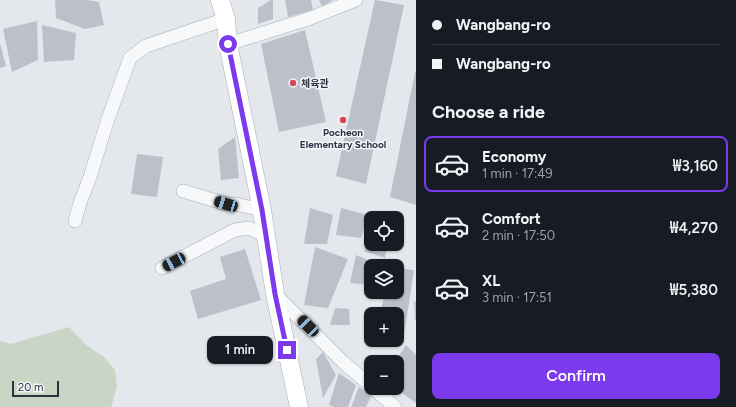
<!DOCTYPE html>
<meta charset="utf-8">
<style>
body{margin:0;font-family:Figtree,"Noto Sans KR",sans-serif;background:#20242c;color:#f1f3f6;height:100vh;display:flex;flex-direction:column;font-size:15px;white-space:nowrap}
*{box-sizing:border-box;margin:0}
p{font-size:13px;color:#9ea1a6}
.icon{flex:none;width:22px;height:22px;fill:none;stroke:currentColor;stroke-width:2;stroke-linecap:round;stroke-linejoin:round}
.map{position:relative;flex:1;overflow:hidden}
.sheet{display:flex;flex-direction:column;background:#171b24;width:320px}
.sheet>*{flex:none}
.guide{display:grid;align-content:center;height:88px;padding:0 16px;background:#171b24}
.controls{position:absolute;left:364px;top:211px;display:grid;gap:8px}
.controls a{display:grid;place-items:center;width:40px;height:40px;border-radius:8px;background:#171b24;box-shadow:0 1px 3px #0004;font-size:20px}
.scale{position:absolute;left:12px;bottom:10px;width:47px;box-sizing:border-box;padding-left:4px;border:2px solid #2b3445;border-top:0;font-size:11px;line-height:14px;white-space:nowrap;color:#2b3445;-webkit-text-stroke:3px #f4f6f9;paint-order:stroke}
.end{position:absolute;width:18px;height:18px;margin:-9px;border:5px solid #7c3aed;background:#fff;box-shadow:0 0 0 2px #fff}
.from{border-radius:50%}
.bubble{position:absolute;height:28px;border-radius:8px;background:#171b24;box-shadow:0 1px 3px #0004;font-size:13px;font-weight:600;line-height:28px;text-align:center}
.car{position:absolute;width:12px;height:24px;margin:-12px -6px;border-radius:5px;box-shadow:0 0 3px 1px #0007;background:linear-gradient(#222 24%,#8ab4d8 0 40%,#222 0 76%,#8ab4d8 0 86%,#222 0)}
.guide b{display:flex;align-items:center;gap:14px;height:38px;font-size:15px}
.guide b+b{border-top:1px solid #363941}
.guide i{width:10px;height:10px;background:#f1f3f6}
ul{padding:0;list-style:none}
li{display:flex;align-items:center;gap:12px;height:56px;margin:0 8px 6px;padding:0 8px;border:2px solid transparent;border-radius:8px}
li div{flex:1}
li b{display:block;font-size:15px}
li em{font-style:normal;font-weight:600}
li.on{border-color:#7c3aed}
li>.icon{width:36px;height:36px;stroke-width:1.5}
h2{padding:0 16px;font-size:18px;line-height:48px}
.action{display:flex;gap:8px;margin-top:auto;padding:8px 16px}
.action a{flex:1;height:46px;border-radius:8px;background:#7c3aed;color:#fff;font-size:16px;font-weight:600;line-height:46px;text-align:center}
main{display:flex;flex:1;min-height:0}
.map>svg:first-child{display:block}
</style>
<main>
<div class="map">
<svg width="416" height="407" viewBox="0 0 416 407">
<rect width="100%" height="100%" fill="#e4e7ec"/>
<path fill="#c9d6c5" d="M69 327 85 344 104 357 115 370 117 387 111 407H0V341L11 344Z"/>
<path fill="#bbc0ca" d="M55 0H87L99 2 104 25 85 29 56 18Z
M271 0H273V19L258 24V8Z
M285 0H311L313 10 288 17Z
M319 0H333L322 6Z
M375 0 404 5 366 184 336 176Z
M37 21 38 60 12 72 3 29Z
M42 25 76 33 74 60 44 62Z
M305 30 326 122 279 132 261 44Z
M0 43 6 66 0 68Z
M415 72H416V205L390 197Z
M235 137 239 178 221 180 218 149Z
M137 154 163 157 157 197 131 194Z
M310 208 333 215 327 244H304Z
M341 208 368 215 361 238 336 235Z
M371 230V244H387L385 258 364 251Z
M315 247 348 259 328 308 304 305Z
M245 249 261 300 198 319 190 291 226 279 220 257Z
M356 255 377 264V266H371V285L350 283Z
M397 268 414 270 403 342 397 341V314H380L385 292H397Z
M414 301 416 302V320H415Z
M335 308 349 309 350 325H330Z
M406 345 416 355V403L397 389V362H395Z
M323 352 336 375 323 398 316 359Z
M339 373 356 385 348 407H334L329 405Z
M359 387 371 396 366 407H351Z"/>
<g fill="none" stroke-linecap="round" stroke-linejoin="round">
<defs>
<path id="minor" d="M228 44 308 19 356 0
M183 191 226 204H235L262 210
M75 221 80 203 90 177 108 119 130 58 146 46 226 19
M162 268 235 230 249 228 267 237
M275 294 343 362 371 386
M373 388 395 407"/>
<path id="secondary" d="M220 0 226 19 228 44 262 210 275 294 299 407"/>
</defs>
<use href="#minor" stroke="#a9aeb7" stroke-width="14"/>
<use href="#secondary" stroke="#a9aeb7" stroke-width="19"/>
<use href="#minor" stroke="#f7f8fa" stroke-width="13"/>
<use href="#secondary" stroke="#fff" stroke-width="18"/>
</g>
<g fill="none" stroke-linecap="round" stroke-linejoin="round">
<path stroke="#7c3aed" stroke-width="5" d="M228 44 262 210 275 294 287 350"/>
</g>
<g fill="#d1495b" stroke="#f4f6f9" stroke-width="1.5">
<circle cx="293" cy="83" r="4"/>
<circle cx="343" cy="120" r="4"/>
</g>
<g text-anchor="middle" dominant-baseline="central" stroke-width="3" stroke-linejoin="round" paint-order="stroke">
<g font-size="10" font-weight="bold" fill="#2b3445" stroke="#f4f6f9" text-anchor="start">
<text x="301" y="83">체육관</text>
<text x="343" y="132" text-anchor="middle">Pocheon<tspan x="343" dy="12">Elementary School</tspan></text>
</g>
</g>
</svg>
<div class="controls">
<a><svg class="icon" aria-label="locate" viewBox="0 0 24 24"><circle cx="12" cy="12" r="6"/><path d="M12 2v4M12 18v4M2 12h4M18 12h4"/></svg></a>
<a><svg class="icon" aria-label="layers" viewBox="0 0 24 24"><path d="M12 4l9 5-9 5-9-5zM3 14l9 5 9-5"/></svg></a>
<a>+</a>
<a>−</a>
</div>
<div class="scale">20 m</div>
<i class="end from" style="left:228px;top:44px"></i>
<i class="end" style="left:287px;top:350px"></i>
<div class="bubble" style="left:207px;top:336px;width:66px">1 min</div>
<i class="car" style="left:226px;top:204px;rotate:287deg"></i>
<i class="car" style="left:174px;top:262px;rotate:242deg"></i>
<i class="car" style="left:308px;top:326px;rotate:315deg"></i>
</div>
<section class="sheet">
<div class="guide">
<b><i class="from"></i>Wangbang-ro</b>
<b><i></i>Wangbang-ro</b>
</div>
<h2>Choose a ride</h2>
<ul>
<li class="on"><svg class="icon" aria-label="car" viewBox="0 0 24 24"><path d="M5 17H2v-5l4-1 3-4h7l3 4 3 1v5h-3M9 17h6M6 11h13"/><circle cx="7" cy="17" r="2"/><circle cx="17" cy="17" r="2"/></svg><div><b>Economy</b><p>1 min · 17:49</p></div><em>₩3,160</em></li>
<li><svg class="icon" aria-label="car" viewBox="0 0 24 24"><path d="M5 17H2v-5l4-1 3-4h7l3 4 3 1v5h-3M9 17h6M6 11h13"/><circle cx="7" cy="17" r="2"/><circle cx="17" cy="17" r="2"/></svg><div><b>Comfort</b><p>2 min · 17:50</p></div><em>₩4,270</em></li>
<li><svg class="icon" aria-label="car" viewBox="0 0 24 24"><path d="M5 17H2v-5l4-1 3-4h7l3 4 3 1v5h-3M9 17h6M6 11h13"/><circle cx="7" cy="17" r="2"/><circle cx="17" cy="17" r="2"/></svg><div><b>XL</b><p>3 min · 17:51</p></div><em>₩5,380</em></li>
</ul>
<div class="action"><a>Confirm</a></div>
</section>
</main>
